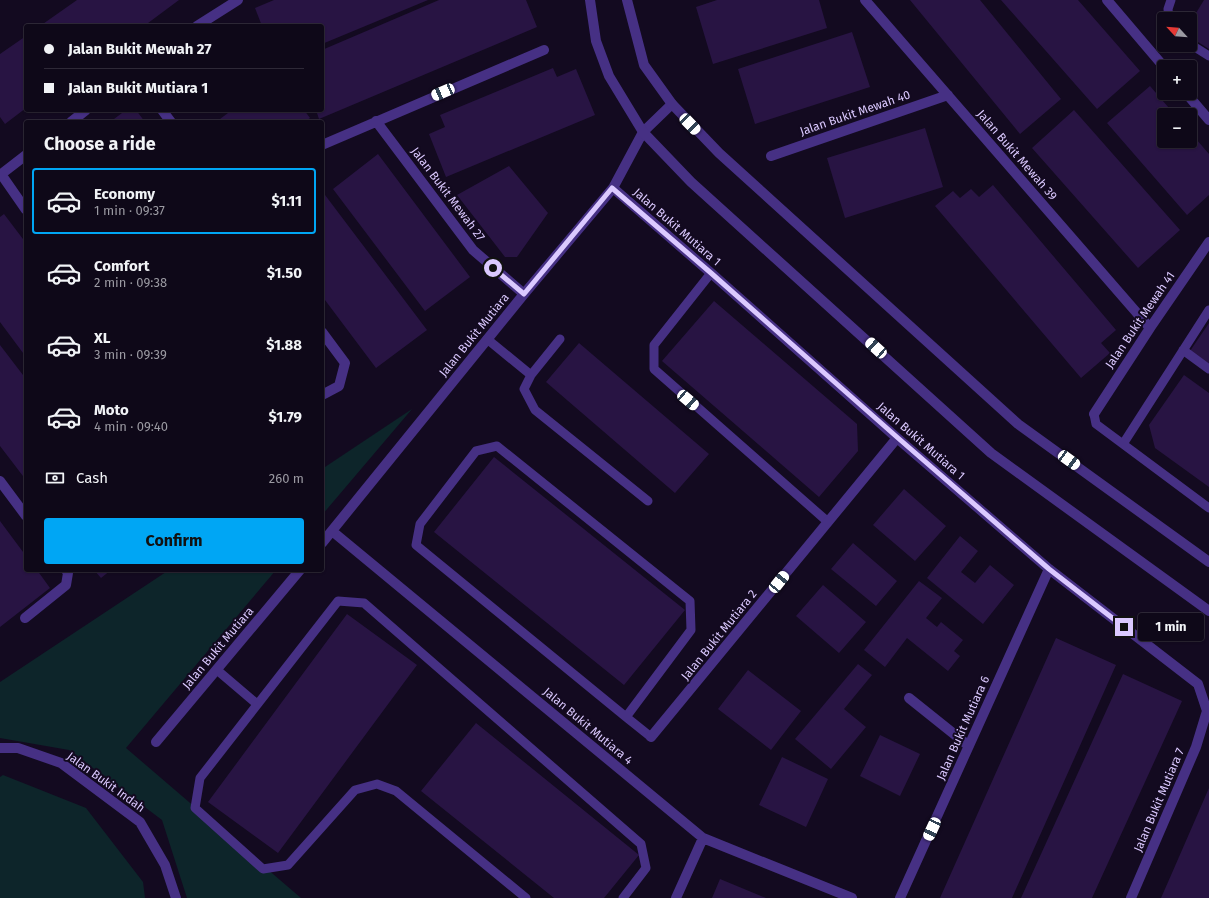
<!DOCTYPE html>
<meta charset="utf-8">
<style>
body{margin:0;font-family:"Fira Sans",sans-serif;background:#1c1625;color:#f1f3f6;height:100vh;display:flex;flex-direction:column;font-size:15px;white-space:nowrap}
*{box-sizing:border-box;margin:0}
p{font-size:13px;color:#9b9aa2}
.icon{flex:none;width:22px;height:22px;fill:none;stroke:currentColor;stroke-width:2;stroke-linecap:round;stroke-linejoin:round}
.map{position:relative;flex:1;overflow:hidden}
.side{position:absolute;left:24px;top:120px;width:300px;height:452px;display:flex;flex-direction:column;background:#0e0818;border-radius:4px;box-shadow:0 1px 3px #0004,0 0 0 1px #2e2937}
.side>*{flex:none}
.guide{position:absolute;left:24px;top:24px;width:300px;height:88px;border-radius:4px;box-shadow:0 1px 3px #0004,0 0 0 1px #2e2937;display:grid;align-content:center;height:88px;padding:0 20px;background:#0e0818}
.needle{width:26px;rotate:296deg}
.controls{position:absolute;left:1157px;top:12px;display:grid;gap:8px}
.controls a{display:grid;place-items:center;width:40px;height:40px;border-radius:4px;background:#0e0818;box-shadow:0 1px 3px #0004,0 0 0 1px #2e2937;font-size:20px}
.end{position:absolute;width:18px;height:18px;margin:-9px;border:5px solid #dbc9ff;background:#111;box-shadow:0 0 0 2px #111}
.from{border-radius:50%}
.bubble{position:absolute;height:28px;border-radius:4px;background:#0e0818;box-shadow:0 1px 3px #0004,0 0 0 1px #2e2937;font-size:13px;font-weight:700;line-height:28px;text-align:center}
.car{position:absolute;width:12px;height:24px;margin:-12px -6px;border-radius:5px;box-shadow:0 0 3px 1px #0007;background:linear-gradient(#fff 24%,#345 0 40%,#fff 0 76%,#345 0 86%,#fff 0)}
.guide b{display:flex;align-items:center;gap:14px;height:38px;font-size:15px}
.guide b+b{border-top:1px solid #2e2937}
.guide i{width:10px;height:10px;background:#f1f3f6}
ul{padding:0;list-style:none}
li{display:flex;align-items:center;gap:12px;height:66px;margin:0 8px 6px;padding:0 12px;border:2px solid transparent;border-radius:4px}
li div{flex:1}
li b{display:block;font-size:15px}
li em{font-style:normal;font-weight:700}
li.on{border-color:#00a6f4}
li>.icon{width:36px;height:36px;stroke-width:1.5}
h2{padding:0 20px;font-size:18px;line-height:48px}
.pay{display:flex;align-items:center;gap:10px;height:44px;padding:0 20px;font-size:15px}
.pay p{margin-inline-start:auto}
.button{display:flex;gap:8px;margin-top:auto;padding:8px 20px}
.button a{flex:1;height:46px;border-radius:4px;background:#00a6f4;color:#111;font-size:16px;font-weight:700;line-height:46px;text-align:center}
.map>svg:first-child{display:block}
</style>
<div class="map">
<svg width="1209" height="898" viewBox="0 0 1209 898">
<rect width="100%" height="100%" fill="#130a20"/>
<path fill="#0d252a" d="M412 409 322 515V469Z
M169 570H276L126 748 301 898H187L162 820 69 750 0 738V682Z
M3 775 86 808 143 882 145 898H0V777Z"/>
<path fill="#281443" d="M77 0H179L144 26H40Z
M274 0H428L322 44V26H262L255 8Z
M439 0H526L537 27 319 119 316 110H322V50Z
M717 0H819L827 28 713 64 696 7Z
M910 0H980L1061 99 1020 134Z
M1001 0H1078L1140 71 1097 109Z
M1204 0H1209V49L1190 37V23Z
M852 32 870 87 755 124 738 69Z
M26 36V108L5 124 0 117V54Z
M553 68 557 77 576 69 595 115 446 177 429 134 445 127 440 115Z
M1150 86 1175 115H1164V141H1190V132L1209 154V195L1187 215 1107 123Z
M126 110H136L145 122H110Z
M232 110H304L310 118 305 122H222L220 119Z
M1074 110 1180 230 1138 268 1032 148Z
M925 128 943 187 845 218 827 158Z
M378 154 470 277 425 311 333 189Z
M509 166 548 213 517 257H505L457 195Z
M993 185 1116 330 1101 343 1110 353 1081 378 935 206 953 191 960 198 971 189 979 197Z
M322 191 427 330 376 368 322 296Z
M4 214 26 243V357L0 322V217Z
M714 301 857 424 858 451 819 497 662 361Z
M1209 323V364L1190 351Z
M579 343 709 454 675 493 546 382Z
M0 345 26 379V480L0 446Z
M1184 375 1209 393V487L1155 448 1149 425Z
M494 457 685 610 624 685 434 532Z
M904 489 946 526 915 561 873 525Z
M0 521 26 556V570H37L50 588 0 627Z
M960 536 978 551 961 572 975 583 990 565 1014 585 983 624 927 578Z
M853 543 897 581 876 606 831 569Z
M94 570H111L101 578Z
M919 581 942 598 926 618 937 627 941 622 963 640 954 651 960 656 948 671 907 638 885 667 864 650Z
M823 585 866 622 839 653 796 616Z
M347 614 417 665 278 853 208 802Z
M1056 638 1116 665 1012 898H940Z
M858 664 872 675 844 709 866 727 831 769 795 739Z
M748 670 801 711 771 750 718 709Z
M1123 674 1182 701 1102 876 1092 898H1021Z
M476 723 639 855 604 898H554L421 791Z
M880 735 920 754 900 796 860 776Z
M782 757 828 779 806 827 759 805Z
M1209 788V898H1161L1172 873Z
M720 879 766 898H712Z"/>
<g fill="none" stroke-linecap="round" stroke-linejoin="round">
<path stroke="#463084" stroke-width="9" d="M1169 19 1168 9 1171 0
M1190 44 1209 56
M711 273 654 345V369L828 522
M487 339 531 375
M560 339 531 375 524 389 535 410 648 501
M1183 350 1209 369
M1094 414 1096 424 1209 508
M1123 444 1209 310
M217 670 257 704
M626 717 691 630 690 601 497 446 476 451 420 524 416 545 626 717 651 737
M526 898 396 791 377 784 355 790 288 865 263 869 195 808 200 778 338 601 364 603 641 844 646 868 623 898"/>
<path stroke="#463084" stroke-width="10" d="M865 0 1150 328
M1107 0 1164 67
M197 26 238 0
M1186 93 1209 120
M162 110 171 122
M376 121 473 250 524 294
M71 122 86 110
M322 145 544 50
M771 156 948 95
M1 174 26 210
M0 175 26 155
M613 188 711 273 897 438 1049 569 1198 684 1207 711 1196 747 1131 898
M322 332 345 363 339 386 322 395
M1094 414 1150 328 1209 242
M0 481 26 516
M332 531 703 838 852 898
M322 543 524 294 613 188 643 132 672 104
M25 618 66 585 68 573 66 570
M909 698 969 746
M651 737 897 438
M156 742 300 570
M0 748H18L61 763 140 822 165 865 176 898
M676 898 703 838
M900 898 1049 569"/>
<path stroke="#463084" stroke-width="10" d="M590 0 596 41 609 76 643 132 691 182 991 453 1209 611
M627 0 644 65 672 104 719 153 1018 424 1209 562"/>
</g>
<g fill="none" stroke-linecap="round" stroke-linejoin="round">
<path stroke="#dbc9ff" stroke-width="5" d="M493 268 524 294 612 188 711 273 898 438 1049 569 1124 627"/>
</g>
<g text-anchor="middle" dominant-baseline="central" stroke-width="4" stroke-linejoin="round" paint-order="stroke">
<g font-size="12" fill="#dbc9ff" stroke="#130a20">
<text transform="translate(855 113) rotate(-19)">Jalan Bukit Mewah 40</text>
<text transform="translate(1017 155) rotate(49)">Jalan Bukit Mewah 39</text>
<text transform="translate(448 194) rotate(53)">Jalan Bukit Mewah 27</text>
<text transform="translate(677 227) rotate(41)">Jalan Bukit Mutiara 1</text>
<text transform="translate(1140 320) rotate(-56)">Jalan Bukit Mewah 41</text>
<text transform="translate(474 335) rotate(-51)">Jalan Bukit Mutiara</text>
<text transform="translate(921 441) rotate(41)">Jalan Bukit Mutiara 1</text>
<text transform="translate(719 635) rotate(-51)">Jalan Bukit Mutiara 2</text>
<text transform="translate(218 648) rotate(-50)">Jalan Bukit Mutiara</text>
<text transform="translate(588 726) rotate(40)">Jalan Bukit Mutiara 4</text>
<text transform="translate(963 728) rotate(-66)">Jalan Bukit Mutiara 6</text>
<text transform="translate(106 782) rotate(36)">Jalan Bukit Indah</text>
<text transform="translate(1159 800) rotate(-67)">Jalan Bukit Mutiara 7</text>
</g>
</g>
</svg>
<div class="controls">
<a><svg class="needle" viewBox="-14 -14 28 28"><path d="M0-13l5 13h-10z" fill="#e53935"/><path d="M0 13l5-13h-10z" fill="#9b9aa2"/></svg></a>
<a>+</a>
<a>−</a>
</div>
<i class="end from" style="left:493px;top:268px"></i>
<i class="end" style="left:1124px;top:627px"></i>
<div class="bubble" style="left:1138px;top:613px;width:66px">1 min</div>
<i class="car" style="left:443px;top:92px;rotate:247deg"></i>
<i class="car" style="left:690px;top:124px;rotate:136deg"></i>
<i class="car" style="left:876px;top:348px;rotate:312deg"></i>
<i class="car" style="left:688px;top:400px;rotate:131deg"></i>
<i class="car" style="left:1069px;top:460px;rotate:126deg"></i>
<i class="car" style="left:779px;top:582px;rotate:39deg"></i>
<i class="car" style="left:932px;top:829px;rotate:205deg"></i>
<div class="guide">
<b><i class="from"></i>Jalan Bukit Mewah 27</b>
<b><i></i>Jalan Bukit Mutiara 1</b>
</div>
<section class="side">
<h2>Choose a ride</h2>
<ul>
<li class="on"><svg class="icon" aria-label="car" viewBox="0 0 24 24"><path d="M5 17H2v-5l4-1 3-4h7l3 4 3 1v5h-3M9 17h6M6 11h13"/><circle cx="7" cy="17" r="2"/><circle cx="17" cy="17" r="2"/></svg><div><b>Economy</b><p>1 min · 09:37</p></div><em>$1.11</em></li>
<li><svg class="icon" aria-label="car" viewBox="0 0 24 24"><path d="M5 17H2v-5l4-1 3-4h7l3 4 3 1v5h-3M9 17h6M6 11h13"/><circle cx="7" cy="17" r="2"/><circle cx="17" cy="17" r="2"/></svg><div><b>Comfort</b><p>2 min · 09:38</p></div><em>$1.50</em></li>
<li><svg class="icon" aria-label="car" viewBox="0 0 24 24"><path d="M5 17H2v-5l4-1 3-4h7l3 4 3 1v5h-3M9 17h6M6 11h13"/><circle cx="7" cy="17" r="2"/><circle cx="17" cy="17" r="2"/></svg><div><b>XL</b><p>3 min · 09:39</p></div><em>$1.88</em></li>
<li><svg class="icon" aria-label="car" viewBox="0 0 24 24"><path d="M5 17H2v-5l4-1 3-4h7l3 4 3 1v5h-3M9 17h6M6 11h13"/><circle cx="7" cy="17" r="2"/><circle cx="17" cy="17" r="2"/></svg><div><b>Moto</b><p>4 min · 09:40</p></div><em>$1.79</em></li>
</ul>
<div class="pay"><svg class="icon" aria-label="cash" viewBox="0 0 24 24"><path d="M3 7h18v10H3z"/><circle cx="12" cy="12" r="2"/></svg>Cash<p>260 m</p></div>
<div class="button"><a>Confirm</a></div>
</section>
</div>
